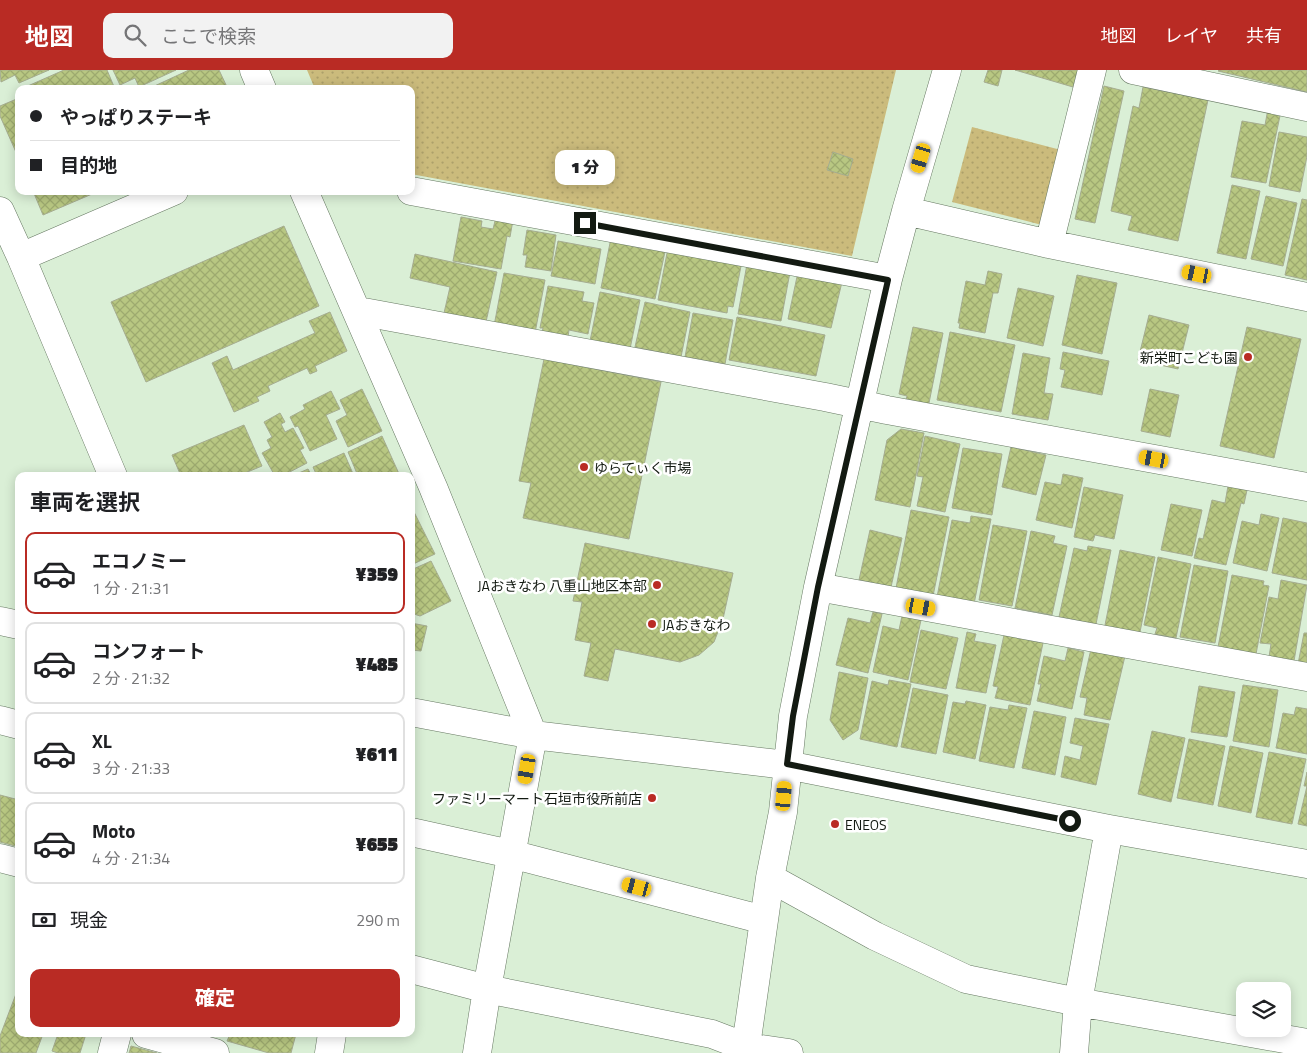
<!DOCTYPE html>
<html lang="ja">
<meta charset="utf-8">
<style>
body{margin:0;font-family:"Titillium Web","Noto Sans JP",sans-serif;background:#f2f2f2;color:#202124;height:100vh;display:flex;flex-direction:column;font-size:19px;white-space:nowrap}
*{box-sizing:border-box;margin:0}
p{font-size:16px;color:#757577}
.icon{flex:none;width:28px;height:28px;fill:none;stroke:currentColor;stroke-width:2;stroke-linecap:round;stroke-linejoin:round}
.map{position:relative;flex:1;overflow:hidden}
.panel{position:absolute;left:15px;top:402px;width:400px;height:565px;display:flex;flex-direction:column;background:#fff;border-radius:10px;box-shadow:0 2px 12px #0003}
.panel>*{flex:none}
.guide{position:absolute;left:15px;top:15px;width:400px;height:110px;border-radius:10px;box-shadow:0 2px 12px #0003;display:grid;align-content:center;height:110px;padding:0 15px;background:#fff}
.fabs{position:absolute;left:1236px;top:912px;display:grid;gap:10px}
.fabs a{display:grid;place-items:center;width:55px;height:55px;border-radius:10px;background:#fff;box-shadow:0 2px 12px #0003;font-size:25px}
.end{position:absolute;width:22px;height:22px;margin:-11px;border:6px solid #131a12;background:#fff;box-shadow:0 0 0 2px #fff}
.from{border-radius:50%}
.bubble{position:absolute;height:35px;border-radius:10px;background:#fff;box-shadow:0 2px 12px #0003;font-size:16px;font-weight:800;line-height:35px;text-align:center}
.car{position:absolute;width:15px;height:30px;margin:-15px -8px;border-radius:6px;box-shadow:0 0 4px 1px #0007;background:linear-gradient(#f5c518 24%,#345 0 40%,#f5c518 0 76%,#345 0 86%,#f5c518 0)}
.guide b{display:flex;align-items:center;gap:18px;height:48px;font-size:19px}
.guide b+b{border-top:1px solid #e0e0e0}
.guide i{width:12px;height:12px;background:#202124}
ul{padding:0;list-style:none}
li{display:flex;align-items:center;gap:15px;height:82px;margin:0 10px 8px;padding:0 5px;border:2px solid #e0e0e0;border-radius:10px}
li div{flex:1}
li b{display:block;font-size:19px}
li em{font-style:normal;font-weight:800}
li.on{border-color:#b92b24}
li>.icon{width:45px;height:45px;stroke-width:1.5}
h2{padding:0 15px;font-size:22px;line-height:60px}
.pay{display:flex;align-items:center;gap:12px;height:55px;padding:0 15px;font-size:19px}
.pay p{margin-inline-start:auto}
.cta{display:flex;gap:10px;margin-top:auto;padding:10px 15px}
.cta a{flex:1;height:58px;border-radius:10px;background:#b92b24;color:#fff;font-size:20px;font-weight:800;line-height:58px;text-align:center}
header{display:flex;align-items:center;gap:30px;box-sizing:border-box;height:70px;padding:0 25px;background:#b92b24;color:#fff}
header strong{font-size:24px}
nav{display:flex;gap:28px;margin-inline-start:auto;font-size:18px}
.search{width:350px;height:45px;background:#f2f2f2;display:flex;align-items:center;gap:12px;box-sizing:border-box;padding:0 18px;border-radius:10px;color:#757577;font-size:19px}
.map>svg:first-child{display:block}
</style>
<header>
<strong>地図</strong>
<div class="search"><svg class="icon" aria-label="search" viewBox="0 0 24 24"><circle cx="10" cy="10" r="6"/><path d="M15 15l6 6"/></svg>ここで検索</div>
<nav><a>地図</a><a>レイヤ</a><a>共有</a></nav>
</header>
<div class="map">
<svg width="1307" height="983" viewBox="0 0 1307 983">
<defs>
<pattern id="park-dots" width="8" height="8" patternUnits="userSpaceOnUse" patternTransform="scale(1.25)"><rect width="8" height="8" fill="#cbbb7c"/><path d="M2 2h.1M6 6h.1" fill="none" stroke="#ada06a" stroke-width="1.8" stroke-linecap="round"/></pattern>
<pattern id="building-cross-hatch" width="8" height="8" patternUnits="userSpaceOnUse" patternTransform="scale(1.25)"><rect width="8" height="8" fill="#b8c782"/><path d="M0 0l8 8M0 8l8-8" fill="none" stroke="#9daa6f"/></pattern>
</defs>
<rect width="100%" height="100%" fill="#daefd6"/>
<path fill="url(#park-dots)" d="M307 0H896L852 186 411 104V19H315Z
M972 57 1061 80 1042 155 952 132Z"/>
<path fill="url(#building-cross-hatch)" stroke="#a5ac90" d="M0 0H49L19 13 15 5 1 12Z
M64 0H107L115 19H21Z
M113 0H176L139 17 135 8 120 15Z
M189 0H219L227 17 222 19H148Z
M988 0H1002L998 16 984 12Z
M1015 0H1078L1073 17Z
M1219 0H1307V22L1218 1Z
M1104 16 1124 21 1095 153 1075 149Z
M1143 17 1208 30 1178 171 1128 160 1132 146 1111 141 1133 36 1139 38Z
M19 28V89L0 46V36Z
M1268 39 1281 41 1266 113 1231 107 1242 51 1265 55Z
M1279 62 1307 67V86L1300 122 1269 116Z
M833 82 853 89 848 106 827 100Z
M1232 115 1260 121 1246 189 1217 183Z
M33 121H99L43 145Z
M1266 126 1297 133 1283 196 1251 189Z
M1302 129 1307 130V210L1285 205Z
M461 147 482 151 481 157 493 159 496 147 513 150 510 167 507 166 501 199 453 191Z
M284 156 319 236 146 312 111 232Z
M527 160 556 165 551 201 525 197 527 185H523Z
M611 168 632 172 631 176 649 180 650 174 666 177 655 229 601 218Z
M558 171 601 179 595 214 551 206Z
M668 178 742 191 733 237 728 236 727 243 658 230Z
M415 184 497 202 486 252 444 243 450 217 410 208Z
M747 194 790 202 781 251 738 244Z
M988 201 1002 204 998 223H993L985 263 959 258 960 253H958L966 211 985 215Z
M798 202 842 212 831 258 788 249Z
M504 203 545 210 535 263 494 256Z
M1077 205 1117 213 1102 284 1062 275Z
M548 216 584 222 582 231 594 233 588 264 569 260 568 267 542 263 543 258H540Z
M1018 218 1054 226 1043 276 1007 268Z
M600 222 640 230 630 279 590 271Z
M645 232 690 242 681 287 635 277Z
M330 242 347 281 315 296 317 301 310 304 307 298 268 316 270 321 257 327 259 331 234 342 212 293 227 286 233 300 315 263 309 251Z
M693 243 733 250 725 294 685 287Z
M1149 245 1189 255 1178 299 1138 290Z
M737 247 825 265 816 306 729 290Z
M913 257 943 263 928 338 905 333 907 326 899 324Z
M1247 257 1301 269 1274 388 1220 376Z
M950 262 1015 275 1001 342 937 330Z
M1063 282 1109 291 1102 325 1061 317 1065 300 1060 299Z
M1023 283 1050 288 1044 323 1053 324 1048 350 1012 344Z
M544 289 661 312 629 469 523 448 531 413 519 411Z
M362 319 382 361 348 377 336 351 347 345 340 330Z
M1150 319 1179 325 1170 367 1141 361Z
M331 321 340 339 326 345 337 369 310 381 298 356 295 357 290 347 305 339 303 335Z
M280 343 285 352 281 354 285 362 293 358 304 378 300 380 307 393 282 406H275L262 383 271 378 267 370 272 367 264 352Z
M244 355 262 396 245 403 246 406H181L172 385Z
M901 359 924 363 910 437 875 430 887 370Z
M382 366 400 406H358L348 382Z
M925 366 960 374 945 442 917 436 923 407 917 406Z
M1011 377 1046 385 1036 425 1002 417Z
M963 378 1002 384 992 445 952 438Z
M344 383 354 406H317L313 397Z
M308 399 312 406H292Z
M1063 404 1083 408 1072 458 1036 450 1045 412 1061 415Z
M1228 416 1247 420 1244 434 1241 433 1226 495 1194 488 1199 468 1203 469 1212 430 1225 433Z
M1084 417 1123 425 1114 469 1095 465 1093 471 1074 467Z
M1171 434 1202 440 1192 486 1161 480Z
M411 436 435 484 411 495Z
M911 440 949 447 933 526 896 518Z
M1261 444 1279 448 1267 501 1233 493 1242 451 1259 455Z
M971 446 991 449 974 534 937 527 952 450 970 453Z
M1283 448 1307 453V510L1272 503Z
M993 455 1027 461 1012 536 979 530Z
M870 460 902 468 891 517 859 510Z
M1031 461 1055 466 1053 473 1067 476 1052 545 1015 538Z
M585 473 733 503 723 549 714 572 699 585 680 592 615 579 608 611 584 606 591 573 575 570 582 532 573 531Z
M1088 476 1111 480 1096 554 1059 547 1074 478 1087 481Z
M1120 480 1155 487 1139 567 1104 560Z
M1158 487 1191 494 1176 568 1155 564 1157 558 1144 555Z
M431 491 451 531 420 546 411 543V500Z
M1194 495 1228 501 1215 573 1180 567Z
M1232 505 1264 511 1263 515 1269 516 1256 584 1218 577Z
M1281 510 1307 515 1294 591 1269 587 1271 574 1260 573 1269 527 1278 529Z
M873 542 882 544 868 603 836 595 848 548 870 553Z
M902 546 921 550 908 610 873 602 883 556 899 560Z
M411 553 427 556 421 581 411 580Z
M921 560 958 568 946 619 910 612Z
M967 562 976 564 974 571 996 575 986 623 956 618Z
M1304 563H1307V595L1298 594Z
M1004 565 1043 573 1030 635 995 628 998 617 993 616Z
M1068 578 1084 582 1072 639 1037 631 1041 614H1038L1044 586 1065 591Z
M1091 579 1125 586 1110 650 1084 645 1087 628 1080 627Z
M839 602 868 608 858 660 843 670 830 650Z
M889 610 911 614 897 677 860 669 872 611 888 615Z
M1243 615 1278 620 1269 677 1233 671Z
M1199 616 1235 622 1227 667 1191 662Z
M913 618 948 625 936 684 901 677Z
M966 631 986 635 975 689 943 682 953 632 965 634Z
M1009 635 1027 638 1014 698 979 691 990 637 1008 640Z
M1296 637 1307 639V684L1276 678 1283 643 1294 645Z
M1034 641 1066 647 1055 705 1022 698Z
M1075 648 1109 654 1096 715 1061 707 1065 686 1080 690 1083 676 1070 673Z
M1152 661 1185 668 1171 732 1138 724Z
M1189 669 1225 676 1213 735 1177 728Z
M1230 676 1263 683 1251 743 1218 736Z
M1269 682 1306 689 1292 754 1256 747Z
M1307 702V756L1298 754 1307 716H1304Z
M0 725 19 730V777L0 772Z
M19 916V964H43L36 983H0V966Z
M58 964H86L80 983H58L52 981Z
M230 964H296L291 983H269L227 971Z
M131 976 157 983H129Z"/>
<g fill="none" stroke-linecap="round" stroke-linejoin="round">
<defs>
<path id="minor" d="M254 0 262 19
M1133 0 1307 37
M304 121 433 417 533 665 487 919 477 983
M411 121 888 209
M0 141 21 187 113 406
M906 141 1049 174 1307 227
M1049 174 1092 0
M21 187 174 121
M358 241 825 327 887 340 1307 417
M818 517 1307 607
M0 551 19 555
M411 642 533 665 787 695 1109 759 1307 794
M0 650 19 655
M411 762 511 784 764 850
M0 788 19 793
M770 808 875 866 966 909 1078 932 1307 973
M411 899 487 919 712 964 746 977 789 983
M146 964 215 983
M112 983 117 964
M329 983 332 964
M745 983 770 808 783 742 793 646 818 517 888 209 906 141 947 0
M1074 983 1078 932 1109 759"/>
</defs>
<use href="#minor" stroke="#667862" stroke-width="29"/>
<use href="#minor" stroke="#fff" stroke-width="28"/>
</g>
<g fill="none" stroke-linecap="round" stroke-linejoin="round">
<path stroke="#131a12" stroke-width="6" d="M585 153 888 210 818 517 793 646 787 694 1070 751"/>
</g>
<g fill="#b92b24" stroke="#fff" stroke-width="2">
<circle cx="1248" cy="287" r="5"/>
<circle cx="584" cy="397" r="5"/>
<circle cx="657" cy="515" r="5"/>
<circle cx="652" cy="554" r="5"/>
<circle cx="652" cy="728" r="5"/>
<circle cx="835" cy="754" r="5"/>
</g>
<g text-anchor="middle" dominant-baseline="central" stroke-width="5" stroke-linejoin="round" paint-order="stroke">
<g font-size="14" fill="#131a12" stroke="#fff" text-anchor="end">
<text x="1238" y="287">新栄町こども園</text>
<text x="594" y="397" text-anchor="start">ゆらてぃく市場</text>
<text x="647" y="515">JAおきなわ 八重山地区本部</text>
<text x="662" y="554" text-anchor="start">JAおきなわ</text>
<text x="642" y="728">ファミリーマート石垣市役所前店</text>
<text x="845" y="754" text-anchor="start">ENEOS</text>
</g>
</g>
</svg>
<div class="fabs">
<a><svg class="icon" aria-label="layers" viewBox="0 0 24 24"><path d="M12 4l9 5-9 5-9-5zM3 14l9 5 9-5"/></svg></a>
</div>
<i class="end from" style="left:1070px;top:751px"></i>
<i class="end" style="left:585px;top:153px"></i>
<div class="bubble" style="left:555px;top:80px;width:60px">1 分</div>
<i class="car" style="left:921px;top:88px;rotate:197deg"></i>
<i class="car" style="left:1197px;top:204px;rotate:282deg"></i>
<i class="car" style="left:1154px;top:389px;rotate:280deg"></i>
<i class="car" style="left:921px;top:537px;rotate:100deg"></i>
<i class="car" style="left:527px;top:699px;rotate:190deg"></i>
<i class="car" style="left:784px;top:726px;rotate:5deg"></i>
<i class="car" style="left:637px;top:817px;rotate:285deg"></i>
<div class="guide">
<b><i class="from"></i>やっぱりステーキ</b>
<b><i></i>目的地</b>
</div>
<section class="panel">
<h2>車両を選択</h2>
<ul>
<li class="on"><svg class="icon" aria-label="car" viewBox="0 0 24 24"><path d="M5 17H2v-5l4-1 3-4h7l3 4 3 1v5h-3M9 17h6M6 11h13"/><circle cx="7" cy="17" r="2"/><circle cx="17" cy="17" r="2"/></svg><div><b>エコノミー</b><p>1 分 · 21:31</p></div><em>¥359</em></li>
<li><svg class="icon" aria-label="car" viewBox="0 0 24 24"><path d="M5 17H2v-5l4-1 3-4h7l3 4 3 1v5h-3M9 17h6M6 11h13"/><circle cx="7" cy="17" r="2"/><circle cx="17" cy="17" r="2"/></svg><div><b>コンフォート</b><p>2 分 · 21:32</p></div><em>¥485</em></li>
<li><svg class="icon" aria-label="car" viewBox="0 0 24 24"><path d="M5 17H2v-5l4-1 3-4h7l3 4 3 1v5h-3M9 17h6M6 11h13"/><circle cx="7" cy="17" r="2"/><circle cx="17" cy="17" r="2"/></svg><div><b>XL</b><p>3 分 · 21:33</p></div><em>¥611</em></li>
<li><svg class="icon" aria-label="car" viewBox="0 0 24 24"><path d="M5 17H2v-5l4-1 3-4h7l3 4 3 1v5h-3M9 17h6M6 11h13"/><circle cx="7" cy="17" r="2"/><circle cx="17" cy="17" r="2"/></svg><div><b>Moto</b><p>4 分 · 21:34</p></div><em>¥655</em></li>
</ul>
<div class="pay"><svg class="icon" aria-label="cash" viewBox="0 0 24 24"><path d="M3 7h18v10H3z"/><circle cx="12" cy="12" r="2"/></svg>現金<p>290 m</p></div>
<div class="cta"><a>確定</a></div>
</section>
</div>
